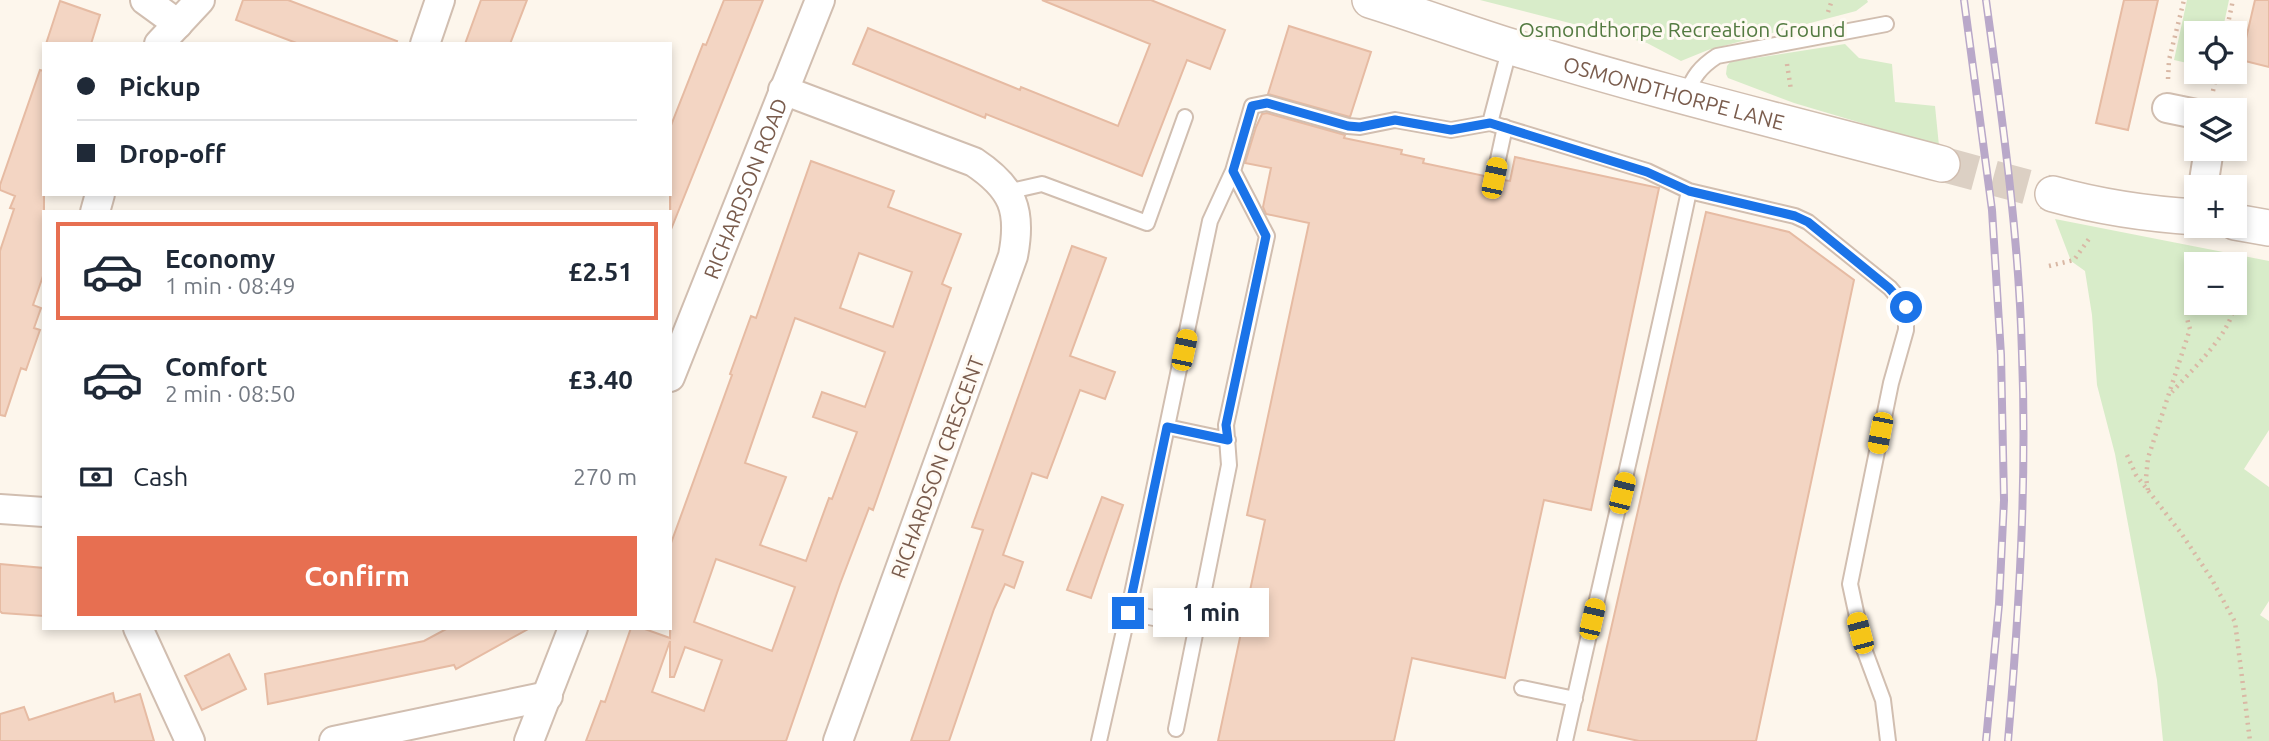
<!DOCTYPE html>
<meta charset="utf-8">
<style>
body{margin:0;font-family:Ubuntu,sans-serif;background:#f2f2f3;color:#1f2937;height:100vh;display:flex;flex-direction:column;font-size:26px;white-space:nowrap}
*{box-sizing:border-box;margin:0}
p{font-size:23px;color:#747a83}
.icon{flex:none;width:38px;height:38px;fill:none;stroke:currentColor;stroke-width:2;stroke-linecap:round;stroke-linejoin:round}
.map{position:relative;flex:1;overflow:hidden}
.sheet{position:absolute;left:42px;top:210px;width:630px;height:420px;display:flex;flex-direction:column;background:#fff;border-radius:0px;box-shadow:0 4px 10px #0003}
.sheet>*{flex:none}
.hud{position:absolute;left:42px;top:42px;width:630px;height:154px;border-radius:0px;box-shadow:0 4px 10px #0003;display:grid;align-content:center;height:154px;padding:0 35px;background:#fff}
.controls{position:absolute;left:2184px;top:21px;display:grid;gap:14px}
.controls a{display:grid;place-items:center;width:63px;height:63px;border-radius:0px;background:#fff;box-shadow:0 4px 10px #0003;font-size:35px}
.end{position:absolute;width:32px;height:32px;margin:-16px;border:9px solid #1a73e8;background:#fff;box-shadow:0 0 0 4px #fff}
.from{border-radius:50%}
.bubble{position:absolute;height:49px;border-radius:0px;background:#fff;box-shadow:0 4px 10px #0003;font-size:23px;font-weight:600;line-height:49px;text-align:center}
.car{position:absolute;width:21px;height:42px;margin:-21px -10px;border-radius:9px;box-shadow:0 0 5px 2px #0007;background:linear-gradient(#f5c518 24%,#345 0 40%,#f5c518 0 76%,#345 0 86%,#f5c518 0)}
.hud b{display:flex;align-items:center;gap:24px;height:66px;font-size:26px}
.hud b+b{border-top:2px solid #e0e1e3}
.hud i{width:18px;height:18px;background:#1f2937}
ul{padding:12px 0 0;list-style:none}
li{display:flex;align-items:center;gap:21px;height:98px;margin:0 14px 10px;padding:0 21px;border:4px solid transparent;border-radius:0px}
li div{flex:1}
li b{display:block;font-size:26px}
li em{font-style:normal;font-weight:600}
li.on{border-color:#e76f51}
li>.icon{width:63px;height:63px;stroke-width:1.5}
.pay{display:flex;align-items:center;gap:18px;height:77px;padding:0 35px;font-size:26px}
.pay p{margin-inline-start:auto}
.cta{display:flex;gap:14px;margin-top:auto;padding:14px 35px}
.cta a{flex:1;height:80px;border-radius:0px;background:#e76f51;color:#fff;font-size:28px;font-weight:600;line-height:80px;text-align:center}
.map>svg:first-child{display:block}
</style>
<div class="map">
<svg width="2269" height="741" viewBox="0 0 2269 741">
<rect width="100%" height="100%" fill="#fdf6ec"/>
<path fill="#d8ecc9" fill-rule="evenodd" d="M1480 0H1867L1868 2 1856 11 1708 50 1681 61 1647 43Z
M2187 0H2229L2222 33H2196V65L2174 60Z
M1845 44 1859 58 1892 64 1895 102 1935 106 1939 146 1794 103 1728 78 1726 74 1727 66 1730 62Z
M2055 219 2269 261V430L2244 469 2269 487V601L2260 615 2269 621V741H2163L2157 680 2115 454 2097 385 2092 315 2085 271 2071 261ZM2235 264V303H2196V264Z"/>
<path fill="#f3d5c3" stroke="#e6bba3" stroke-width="2" fill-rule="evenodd" d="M243 0H288L397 41 396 44H299L236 20Z
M481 0H527L510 44H465Z
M724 0H763L670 232V128L703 44 706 45Z
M1042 0H1151L1225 30 1210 69 1187 60 1142 176 986 114 985 118 853 64 868 28 1020 90 1021 87 1118 126 1150 44Z
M2124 0H2158L2128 130 2096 123Z
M2255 0H2269V67L2241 60Z
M60 1 100 15 91 44H46Z
M1289 26 1371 52 1350 117 1268 94Z
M40 70 44 71V273L33 305 41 308 34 328 40 330 26 370 21 368 5 416 0 415V251L14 209 10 208 15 196 0 190V185Z
M1267 113 1345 135 1344 138 1402 150 1401 154 1424 159 1423 163 1485 176 1487 185 1493 187 1501 185 1503 180 1510 181 1515 157 1659 188 1591 510 1544 500 1505 678 1412 658 1394 741H1218L1265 520 1247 515 1309 223 1266 214 1263 207 1271 168 1245 163 1256 127 1262 114Z
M811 161 894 191 888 207 961 234 942 284 951 288 873 510 869 508 840 584 786 741H586L601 701 605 702 631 628H642L670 638V546L732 375 730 374 751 316 756 318ZM859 253 912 272 893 327 840 308ZM795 318 885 352 865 407 822 392 813 417 857 432 832 499 829 498 806 561 760 545 786 477 745 463ZM716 559 795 587 772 651 694 622ZM670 641V677H674L685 647 722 660 704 711 652 692Z
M1706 212 1789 232 1854 280 1756 741H1639L1588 730Z
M1072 246 1106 258 1070 356 1115 372 1105 399 1080 390 1047 478 1032 473 1003 555 1023 562 1014 588 1005 584 994 609 949 741H911L983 530 972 527Z
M1102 497 1123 505 1091 598 1067 590Z
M0 564 44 568V616L2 613 0 611Z
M448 628H530L456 669 454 665 268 704 265 674 424 641Z
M229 654 246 689 202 710 185 676Z
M113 693 115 702 140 694 154 741H0V714L24 707 29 720Z"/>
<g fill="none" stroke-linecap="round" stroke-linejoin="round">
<path stroke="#dcd0c4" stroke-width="35" stroke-dasharray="35 18" stroke-linecap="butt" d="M1942 164 2053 194"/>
<defs>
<path id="service" d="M1686 95C1693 77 1700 67 1717 56L1886 24
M1490 123 1510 47
M1494 178 1505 127
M1007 192 1042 184 1147 223 1185 117
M1167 427 1228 440
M1128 613 1196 626
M1522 688 1575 699
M1176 729 1229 465 1226 425 1267 236 1233 171
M1099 741 1128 613 1210 221 1233 171 1252 106 1267 103 1348 126 1360 127 1395 120 1451 130 1490 123 1647 171 1689 191 1795 216 1808 222 1890 288 1906 307V330L1891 383 1850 584 1864 649 1883 700 1888 741
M1565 741C1606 557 1650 375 1689 191"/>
<g id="minor">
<path d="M145 0 178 24"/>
<path d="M159 44 200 0"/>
<path d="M425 44 440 0"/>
<path d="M783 90 974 162C1013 188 1022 210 1013 256L838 741"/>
<path d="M2167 108 2196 114"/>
<path d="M2203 187 2209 149"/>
<path d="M95 212 100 194"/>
<path id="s1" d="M670 377 820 0"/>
<path d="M0 509 44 512"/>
<path d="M138 628 190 741"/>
<path d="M334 741 548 696"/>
<path d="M529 741 573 628"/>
</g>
<g id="tertiary">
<path id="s2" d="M1370 0C1418 15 1464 32 1512 47 1654 91 1799 126 1942 164"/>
<path d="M2053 194C2100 207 2147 214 2196 217"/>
<path d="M2235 222 2269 228"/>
</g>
</defs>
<use href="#service" stroke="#d1beb0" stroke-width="18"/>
<use href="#minor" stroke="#d1beb0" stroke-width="32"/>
<use href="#tertiary" stroke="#d1beb0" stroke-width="38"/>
<path stroke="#d9b8a5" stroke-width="4.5" stroke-dasharray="2 5" stroke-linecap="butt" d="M1828 12 1832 0
M2226 33 2233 0
M1787 64 1791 90
M2168 79 2169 60 2184 0
M2213 91 2217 72
M2049 266 2074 260 2091 236
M2172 392C2188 374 2237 328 2233 303
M2127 455 2136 475 2181 533 2211 578 2235 622 2250 741
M2148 490 2146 478 2148 458 2190 329C2186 317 2184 304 2196 295"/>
<use href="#service" stroke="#fff" stroke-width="14"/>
<use href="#minor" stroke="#fff" stroke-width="28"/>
<use href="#tertiary" stroke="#fff" stroke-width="35"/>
<defs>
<path id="rail" d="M1964 0 1992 210 2001 355 2004 500 1999 604 1986 741
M1986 0C2002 118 2019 235 2022 354 2027 483 2019 612 2008 741"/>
</defs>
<use href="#rail" stroke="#b9a8c9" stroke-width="8"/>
<use href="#rail" stroke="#fffaf3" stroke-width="5" stroke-dasharray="16" stroke-linecap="butt"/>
</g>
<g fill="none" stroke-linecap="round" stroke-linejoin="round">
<path stroke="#1a73e8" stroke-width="9" d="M1128 613 1167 427 1228 440 1226 425 1266 236 1233 171 1252 106 1267 103 1348 126 1360 127 1395 120 1451 130 1490 123 1647 172 1689 191 1795 216 1808 222 1889 288 1906 307"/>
</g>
<g text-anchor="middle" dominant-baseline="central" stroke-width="6" stroke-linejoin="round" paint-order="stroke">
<g font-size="21" fill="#537a41" stroke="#fffaf3">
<text x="1682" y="29">Osmondthorpe Recreation Ground</text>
</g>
<g font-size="21" fill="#7a5c4d" stroke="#fffaf3">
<text stroke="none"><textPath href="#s2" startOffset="318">OSMONDTHORPE LANE</textPath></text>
<text stroke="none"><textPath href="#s1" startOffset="203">RICHARDSON ROAD</textPath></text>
<text transform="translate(937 467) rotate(-70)">RICHARDSON CRESCENT</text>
</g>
</g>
</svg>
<div class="controls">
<a><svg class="icon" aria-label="locate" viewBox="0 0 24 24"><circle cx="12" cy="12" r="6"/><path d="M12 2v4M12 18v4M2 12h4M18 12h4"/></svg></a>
<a><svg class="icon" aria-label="layers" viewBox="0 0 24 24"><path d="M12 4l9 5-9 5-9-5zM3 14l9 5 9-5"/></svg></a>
<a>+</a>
<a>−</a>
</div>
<i class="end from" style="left:1906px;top:307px"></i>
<i class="end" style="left:1128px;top:613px"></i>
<div class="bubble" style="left:1153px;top:588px;width:116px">1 min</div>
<i class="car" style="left:1494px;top:178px;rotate:12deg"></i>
<i class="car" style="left:1184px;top:350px;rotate:12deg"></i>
<i class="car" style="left:1880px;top:433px;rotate:191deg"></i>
<i class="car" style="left:1622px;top:493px;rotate:14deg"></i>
<i class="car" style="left:1592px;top:619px;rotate:13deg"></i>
<i class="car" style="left:1860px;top:633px;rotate:345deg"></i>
<div class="hud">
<b><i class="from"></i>Pickup</b>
<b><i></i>Drop-off</b>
</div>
<section class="sheet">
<ul>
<li class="on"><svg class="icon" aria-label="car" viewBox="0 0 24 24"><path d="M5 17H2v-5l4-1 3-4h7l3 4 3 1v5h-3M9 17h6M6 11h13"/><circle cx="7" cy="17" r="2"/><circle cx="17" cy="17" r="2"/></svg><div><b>Economy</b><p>1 min · 08:49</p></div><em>£2.51</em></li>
<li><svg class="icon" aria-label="car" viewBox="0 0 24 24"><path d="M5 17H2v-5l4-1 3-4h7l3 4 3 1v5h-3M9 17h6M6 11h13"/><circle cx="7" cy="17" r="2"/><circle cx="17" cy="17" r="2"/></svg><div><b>Comfort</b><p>2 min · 08:50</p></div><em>£3.40</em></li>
</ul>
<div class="pay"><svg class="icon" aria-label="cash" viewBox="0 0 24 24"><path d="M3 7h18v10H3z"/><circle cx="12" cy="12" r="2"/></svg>Cash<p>270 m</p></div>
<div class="cta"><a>Confirm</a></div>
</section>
</div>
